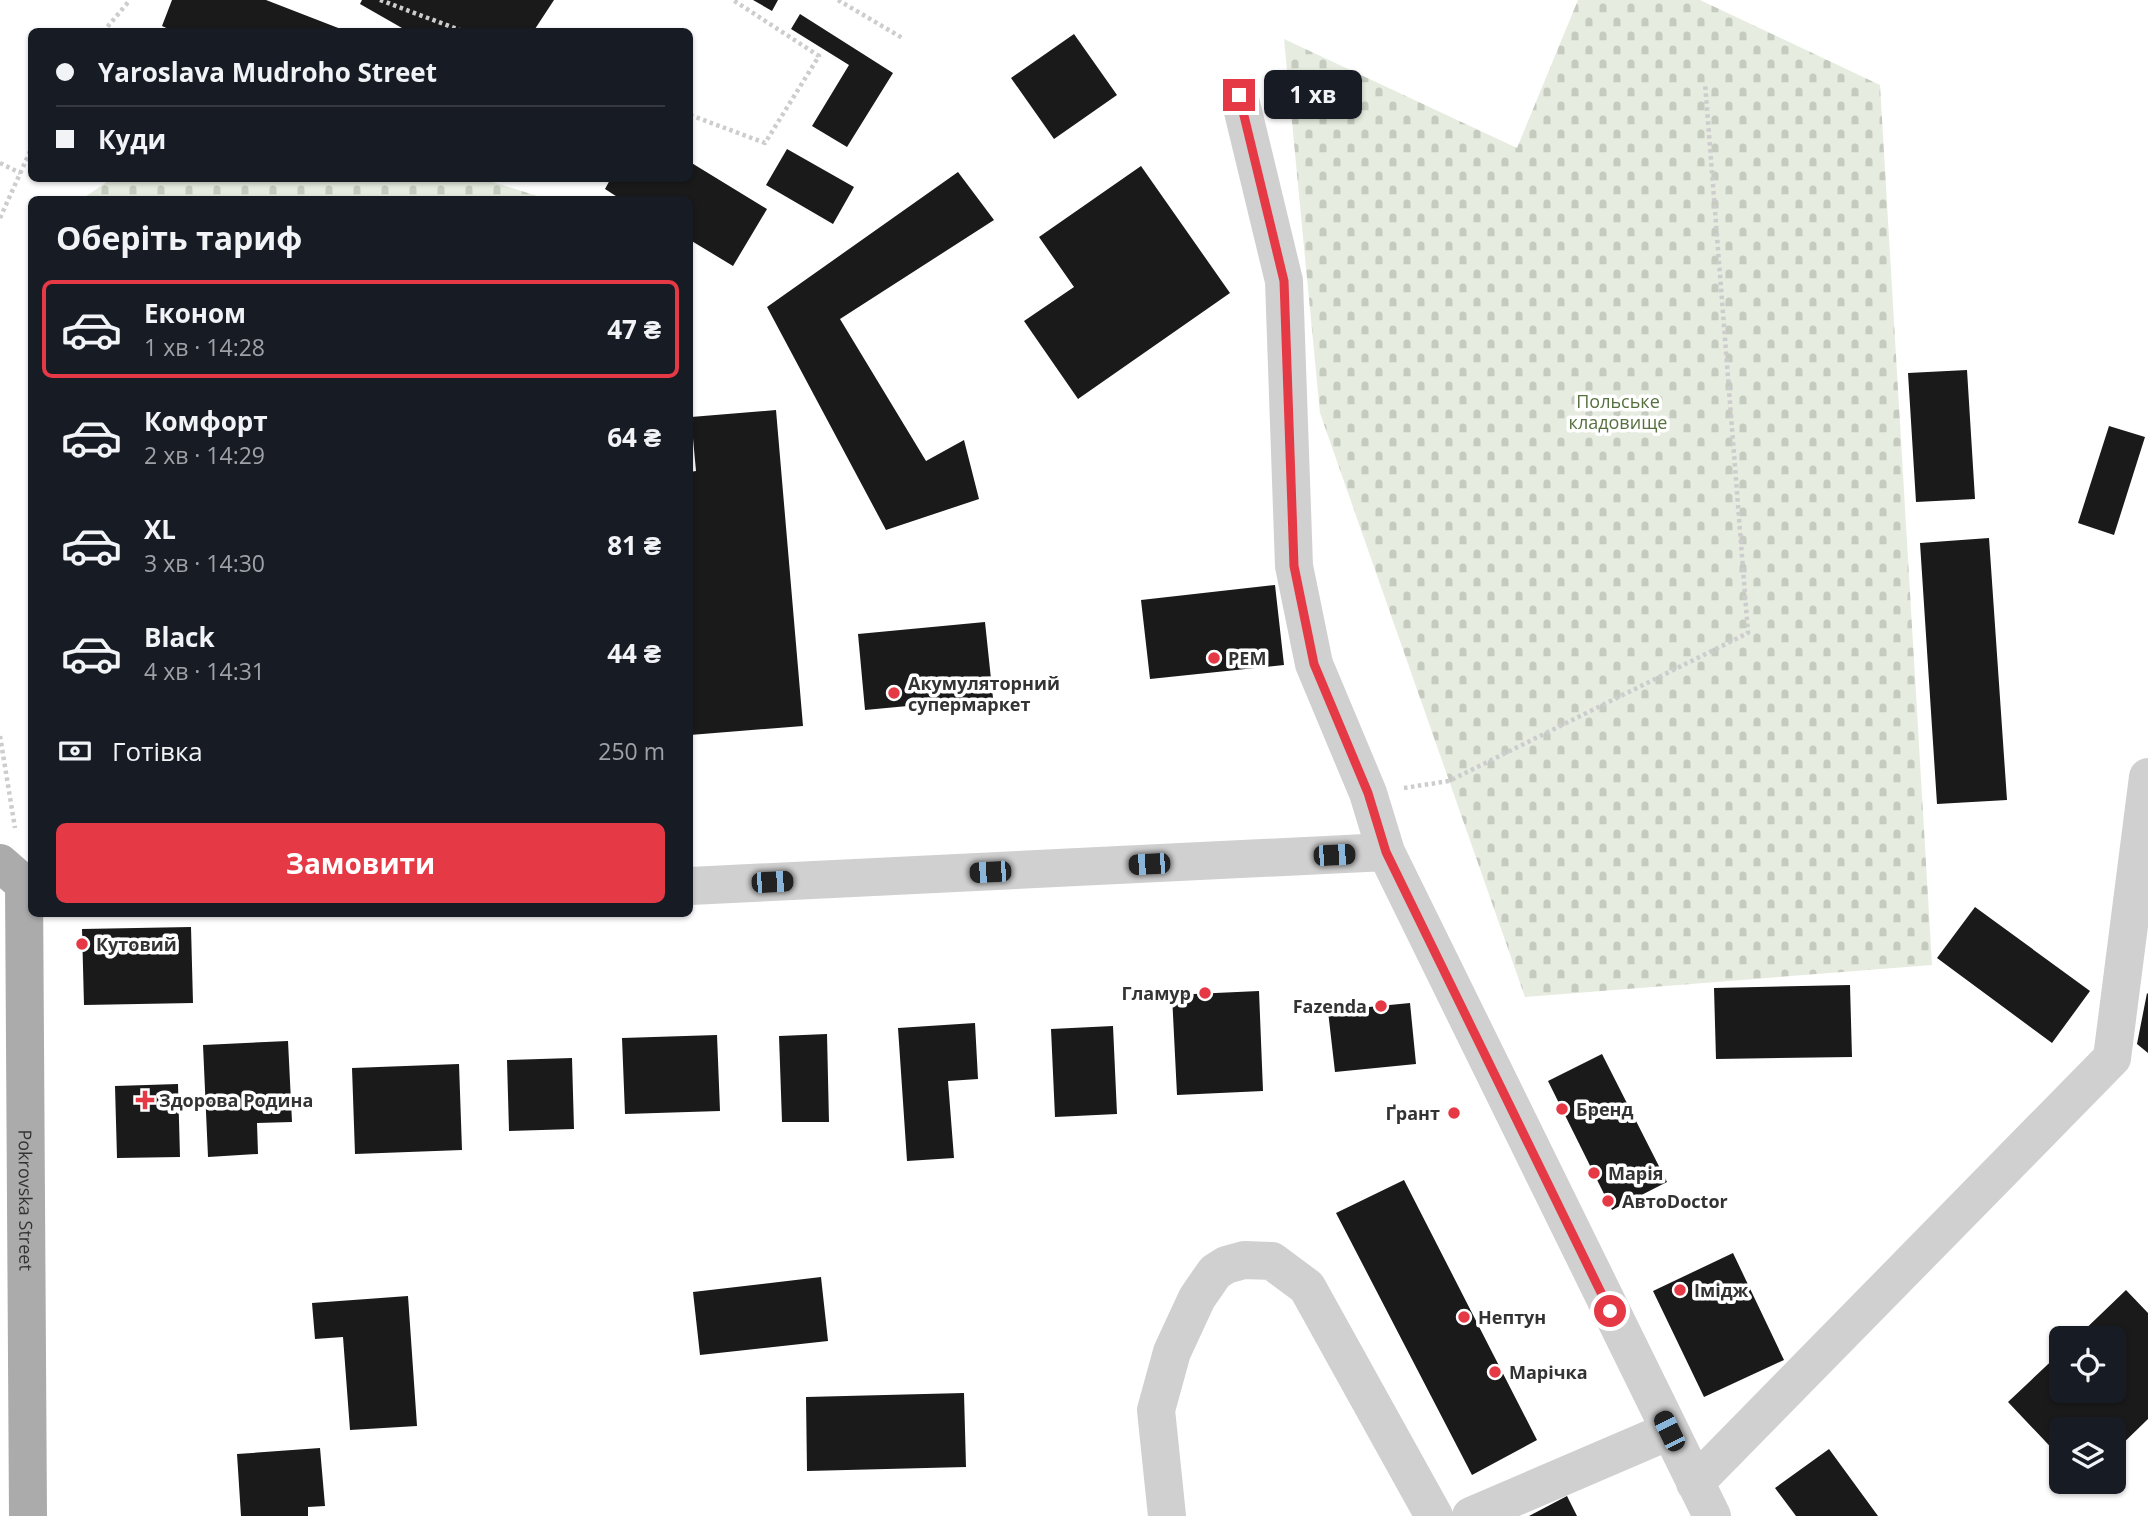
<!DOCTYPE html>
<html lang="uk">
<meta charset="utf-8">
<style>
body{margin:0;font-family:"Open Sans",sans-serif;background:#242831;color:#f1f3f6;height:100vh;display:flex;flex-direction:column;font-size:26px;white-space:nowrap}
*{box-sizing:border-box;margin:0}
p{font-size:23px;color:#9ea1a6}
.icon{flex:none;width:38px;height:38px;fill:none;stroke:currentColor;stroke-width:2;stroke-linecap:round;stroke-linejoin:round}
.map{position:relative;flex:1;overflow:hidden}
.drawer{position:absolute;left:28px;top:196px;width:665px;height:721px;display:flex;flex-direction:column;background:#171b24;border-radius:10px;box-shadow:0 2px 5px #0004}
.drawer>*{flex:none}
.banner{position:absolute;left:28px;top:28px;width:665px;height:154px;border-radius:10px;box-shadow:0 2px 5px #0004;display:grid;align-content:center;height:154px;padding:0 28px;background:#171b24}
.controls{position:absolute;left:2049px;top:1326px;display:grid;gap:14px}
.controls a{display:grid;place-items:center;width:77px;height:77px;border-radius:10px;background:#171b24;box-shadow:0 2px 5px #0004;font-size:35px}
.end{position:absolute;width:32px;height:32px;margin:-16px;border:9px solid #e63946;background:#fff;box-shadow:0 0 0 4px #fff}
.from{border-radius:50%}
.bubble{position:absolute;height:49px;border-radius:10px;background:#171b24;box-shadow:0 2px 5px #0004;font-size:23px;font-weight:700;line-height:49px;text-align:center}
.car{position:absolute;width:21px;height:42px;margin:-21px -10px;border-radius:9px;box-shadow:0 0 5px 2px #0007;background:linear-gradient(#222 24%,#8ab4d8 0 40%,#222 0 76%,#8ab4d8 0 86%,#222 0)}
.banner b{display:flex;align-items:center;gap:24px;height:66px;font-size:26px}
.banner b+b{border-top:2px solid #363941}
.banner i{width:18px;height:18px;background:#f1f3f6}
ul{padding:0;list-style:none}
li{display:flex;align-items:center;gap:21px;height:98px;margin:0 14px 10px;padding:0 14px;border:4px solid transparent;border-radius:10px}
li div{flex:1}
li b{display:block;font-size:26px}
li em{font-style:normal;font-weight:700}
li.selected{border-color:#e63946}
li>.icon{width:63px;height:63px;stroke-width:1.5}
h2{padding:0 28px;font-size:32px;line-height:84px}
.pay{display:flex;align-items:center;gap:18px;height:77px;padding:0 28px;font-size:26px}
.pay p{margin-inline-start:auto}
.primary-button{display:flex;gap:14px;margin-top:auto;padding:14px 28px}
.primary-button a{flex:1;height:80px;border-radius:10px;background:#e63946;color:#fff;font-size:28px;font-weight:700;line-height:80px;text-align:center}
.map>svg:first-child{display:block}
</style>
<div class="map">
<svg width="2148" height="1516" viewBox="0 0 2148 1516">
<defs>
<pattern id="cemetery-stones" width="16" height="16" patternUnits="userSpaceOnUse" patternTransform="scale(1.75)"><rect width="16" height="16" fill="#e6ecdf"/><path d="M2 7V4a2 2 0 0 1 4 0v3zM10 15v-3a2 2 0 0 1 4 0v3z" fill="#c6cbc0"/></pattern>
</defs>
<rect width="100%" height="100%" fill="#fff"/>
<path fill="url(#cemetery-stones)" d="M1578 0H1700L1880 85 1932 965 1525 997 1320 413 1284 39 1517 148Z
M111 179 480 178 547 199H82Z"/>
<path fill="#1a1a1a" d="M172 0H266L346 31 175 32 162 26Z
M362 0H554L533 32H409L360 4Z
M753 0H778L772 11Z
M800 14 893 73 847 147 812 126 849 65 791 29Z
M1074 34 1117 95 1054 139 1011 78Z
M787 149 854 187 833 224 766 185Z
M690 162 767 209 733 266 690 240V200H622L605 189 611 178H690Z
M1141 166 1230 293 1078 399 1024 321 1074 287 1039 237Z
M958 172 994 220 840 319 926 461 964 440 979 499 886 530 767 307Z
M1967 370 1975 499 1916 502 1908 373Z
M776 410 803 726 690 735V472L696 471 691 417Z
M2109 426 2145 437 2114 535 2078 523Z
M1989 538 2007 800 1937 804 1920 543Z
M1275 585 1284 665 1150 679 1141 600Z
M985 622 993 698 865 710 858 634Z
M1975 907 2090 991 2052 1043 1937 958Z
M191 927 193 1003 84 1005 82 929Z
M1850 985 1852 1057 1716 1059 1714 988Z
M1259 991 1263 1091 1177 1095 1172 995Z
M2147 993 2148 994V1053L2137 1044Z
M1410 1003 1416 1064 1335 1072 1328 1011Z
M975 1023 978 1079 948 1081 954 1158 907 1161 898 1028Z
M1113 1026 1117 1114 1055 1117 1051 1029Z
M827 1034 829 1122H782L779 1036Z
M717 1035 720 1111 625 1114 622 1038Z
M288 1041 292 1122 257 1123 258 1154 208 1157 203 1045Z
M1602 1054 1667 1182 1612 1210 1548 1081Z
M572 1058 574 1129 509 1131 507 1060Z
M459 1064 462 1150 355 1154 352 1068Z
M178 1084 180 1157 117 1158 115 1086Z
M1404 1180 1537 1440 1472 1475 1336 1213Z
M1733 1253 1784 1360 1704 1397 1653 1291Z
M821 1277 828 1341 700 1355 693 1292Z
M2126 1290 2148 1313V1419L2114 1452V1430H2062V1459L2008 1402 2062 1351V1391H2114V1339H2075Z
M408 1296 417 1426 350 1430 343 1337 315 1339 312 1303Z
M964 1393 966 1467 807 1471 806 1397Z
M320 1448 325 1506 308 1507V1516H241L237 1454Z
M1829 1449 1878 1516H1796L1775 1488Z
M1567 1496 1577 1516H1529Z"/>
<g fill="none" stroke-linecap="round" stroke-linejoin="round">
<path stroke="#cdcdcd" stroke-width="4.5" stroke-dasharray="3.5 3.5" stroke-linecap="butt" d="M380 0 465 32
M838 0 904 39
M103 32 130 0
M690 115 765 143 819 56 733 0
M0 163 20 173
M0 218 32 147
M0 736 15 828
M1404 788 1449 781 1748 633 1705 83"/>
<path stroke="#d0d0d0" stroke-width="38" d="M1239 95 1284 281 1294 566 1314 664 1368 793 1386 852
M690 886 1386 852 1712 1516
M1695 1483 2112 1058 2148 777
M1167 1516 1156 1410 1172 1352 1197 1298 1215 1272 1226 1265 1244 1260 1272 1261 1307 1287 1434 1516
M1471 1516 1669 1431"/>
<path stroke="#ababab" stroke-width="38" id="s1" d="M0 863 24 884 28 1516"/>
</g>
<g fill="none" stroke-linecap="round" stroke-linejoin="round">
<path stroke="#e63946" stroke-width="9" d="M1239 95 1284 281 1294 566 1314 664 1368 793 1386 852 1610 1311"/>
</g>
<g fill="#e63946" stroke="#fff" stroke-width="2.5">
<circle cx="1214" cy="658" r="7"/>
<circle cx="894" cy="693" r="7"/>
<circle cx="82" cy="944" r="7"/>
<circle cx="1205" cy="993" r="7"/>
<circle cx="1381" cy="1006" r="7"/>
<path d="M141.5 1089.5h7v7h7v7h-7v7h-7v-7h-7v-7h7z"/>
<circle cx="1562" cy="1109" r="7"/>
<circle cx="1454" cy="1113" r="7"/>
<circle cx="1594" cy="1173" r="7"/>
<circle cx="1608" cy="1201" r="7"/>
<circle cx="1680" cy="1290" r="7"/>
<circle cx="1464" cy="1317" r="7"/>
<circle cx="1495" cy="1372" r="7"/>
</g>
<g text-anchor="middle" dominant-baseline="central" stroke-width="7" stroke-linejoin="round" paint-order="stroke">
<g font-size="18" fill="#56703f" stroke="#fff">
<text x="1618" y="401">Польське<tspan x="1618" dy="21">кладовище</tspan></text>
</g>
<g font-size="18" font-weight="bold" fill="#333" stroke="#fff" text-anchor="start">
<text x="1228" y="658">РЕМ</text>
<text x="908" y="683">Акумуляторний<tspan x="908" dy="21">супермаркет</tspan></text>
<text x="96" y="944">Кутовий</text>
<text x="1191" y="993" text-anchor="end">Гламур</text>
<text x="1367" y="1006" text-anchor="end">Fazenda</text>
<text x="159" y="1100">Здорова Родина</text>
<text x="1576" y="1109">Бренд</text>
<text x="1440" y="1113" text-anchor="end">Ґрант</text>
<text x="1608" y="1173">Марія</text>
<text x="1622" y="1201">АвтоDoctor</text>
<text x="1694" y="1290">Імідж</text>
<text x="1478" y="1317">Нептун</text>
<text x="1509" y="1372">Марічка</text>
</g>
<g font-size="18" fill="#333" stroke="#fff">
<text stroke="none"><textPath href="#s1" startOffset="348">Pokrovska Street</textPath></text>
</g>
</g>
</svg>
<div class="controls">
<a><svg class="icon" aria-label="locate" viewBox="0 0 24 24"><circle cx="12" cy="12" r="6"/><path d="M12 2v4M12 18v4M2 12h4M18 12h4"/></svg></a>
<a><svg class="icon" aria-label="layers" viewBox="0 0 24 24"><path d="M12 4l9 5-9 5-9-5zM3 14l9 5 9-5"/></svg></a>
</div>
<i class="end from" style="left:1610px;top:1311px"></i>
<i class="end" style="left:1239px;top:95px"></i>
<div class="bubble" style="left:1264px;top:70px;width:98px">1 хв</div>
<i class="car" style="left:1334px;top:855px;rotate:87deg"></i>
<i class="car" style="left:1149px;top:864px;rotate:267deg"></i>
<i class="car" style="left:990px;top:872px;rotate:267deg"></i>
<i class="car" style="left:772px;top:882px;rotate:87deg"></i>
<i class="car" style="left:1669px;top:1431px;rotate:334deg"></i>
<div class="banner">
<b><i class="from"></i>Yaroslava Mudroho Street</b>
<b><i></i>Куди</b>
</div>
<section class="drawer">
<h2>Оберіть тариф</h2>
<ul>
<li class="selected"><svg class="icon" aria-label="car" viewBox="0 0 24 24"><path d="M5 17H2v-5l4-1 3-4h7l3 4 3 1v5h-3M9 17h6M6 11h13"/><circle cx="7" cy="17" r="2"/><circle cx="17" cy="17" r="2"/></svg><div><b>Економ</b><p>1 хв · 14:28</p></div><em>47 ₴</em></li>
<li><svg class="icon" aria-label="car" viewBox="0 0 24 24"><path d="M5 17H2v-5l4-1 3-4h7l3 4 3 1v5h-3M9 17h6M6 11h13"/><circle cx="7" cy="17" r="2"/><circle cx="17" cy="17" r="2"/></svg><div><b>Комфорт</b><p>2 хв · 14:29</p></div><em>64 ₴</em></li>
<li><svg class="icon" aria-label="car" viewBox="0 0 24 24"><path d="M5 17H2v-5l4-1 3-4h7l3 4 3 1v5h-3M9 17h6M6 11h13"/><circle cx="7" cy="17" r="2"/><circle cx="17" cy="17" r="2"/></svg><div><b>XL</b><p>3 хв · 14:30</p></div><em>81 ₴</em></li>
<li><svg class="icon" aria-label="car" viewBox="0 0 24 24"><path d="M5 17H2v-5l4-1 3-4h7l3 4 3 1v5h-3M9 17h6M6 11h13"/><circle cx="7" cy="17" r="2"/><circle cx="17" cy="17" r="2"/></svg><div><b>Black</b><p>4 хв · 14:31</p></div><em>44 ₴</em></li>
</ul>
<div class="pay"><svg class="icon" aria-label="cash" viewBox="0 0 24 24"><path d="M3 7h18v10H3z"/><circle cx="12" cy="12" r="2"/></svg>Готівка<p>250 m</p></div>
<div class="primary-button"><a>Замовити</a></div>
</section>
</div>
